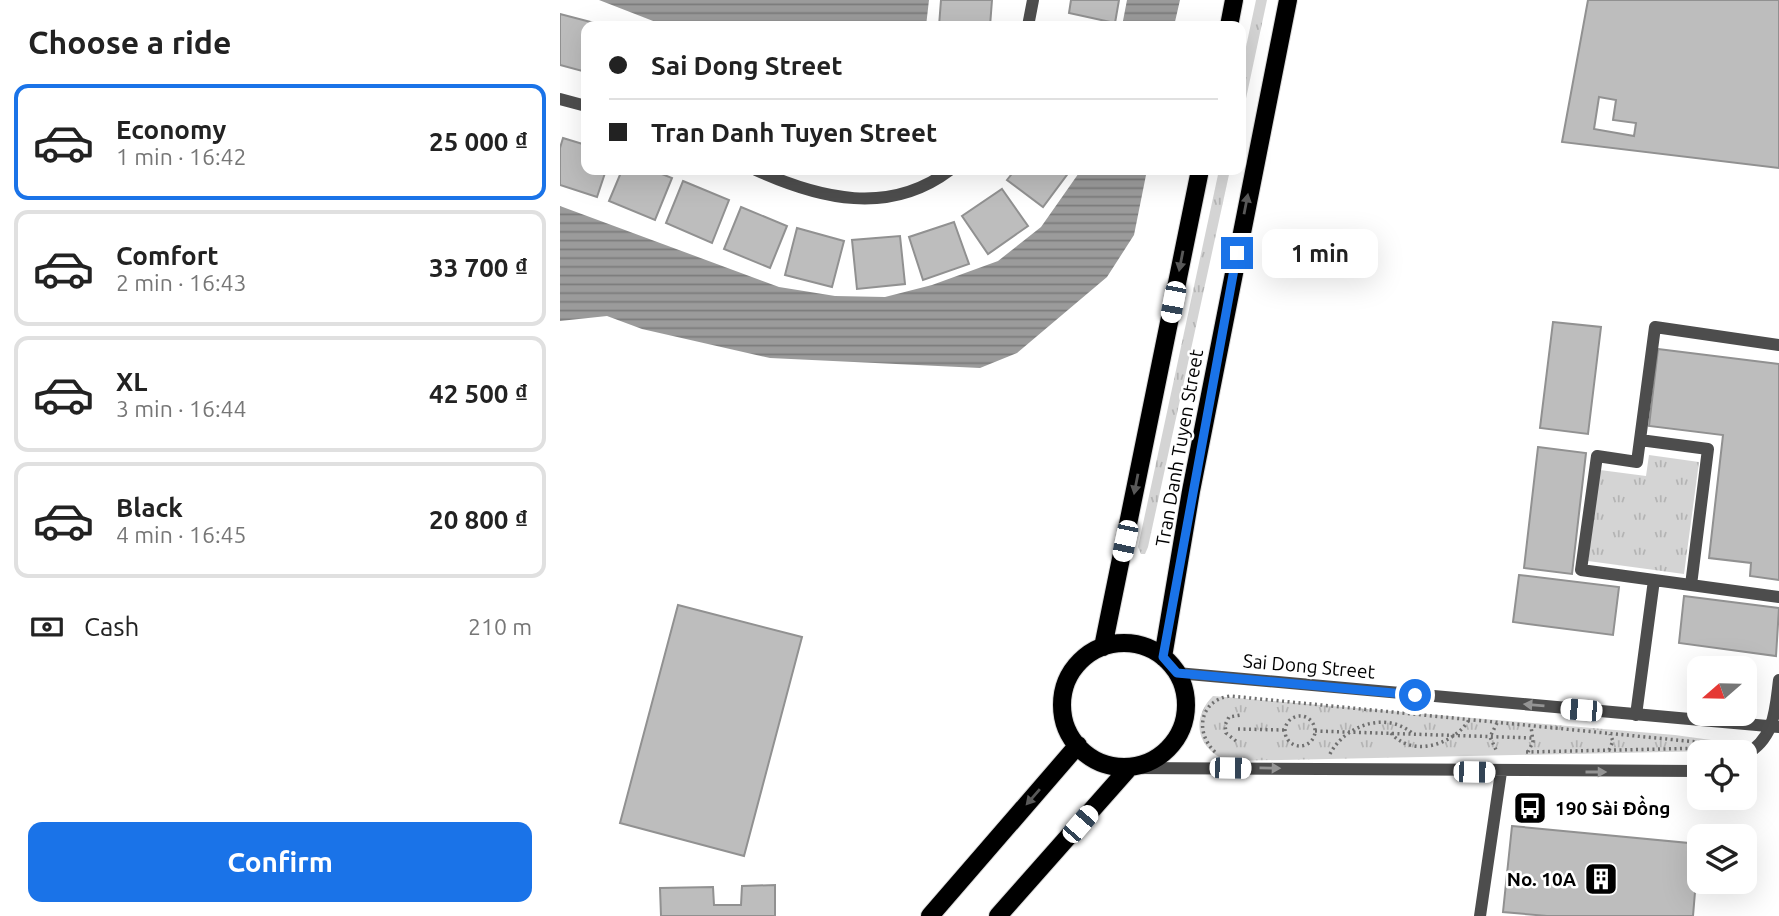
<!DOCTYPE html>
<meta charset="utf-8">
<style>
body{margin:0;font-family:Ubuntu,sans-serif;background:#f2f2f2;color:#222;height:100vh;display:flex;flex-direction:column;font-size:26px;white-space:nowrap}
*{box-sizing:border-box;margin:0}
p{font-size:23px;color:#767676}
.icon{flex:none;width:38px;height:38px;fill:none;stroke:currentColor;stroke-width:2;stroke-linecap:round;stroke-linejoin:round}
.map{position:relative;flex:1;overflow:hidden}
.panel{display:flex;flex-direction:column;background:#fff;width:560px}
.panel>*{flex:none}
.top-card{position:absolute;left:21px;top:21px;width:665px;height:154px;border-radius:14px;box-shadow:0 7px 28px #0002;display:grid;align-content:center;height:154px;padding:0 28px;background:#fff}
.needle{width:46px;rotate:250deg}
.tools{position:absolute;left:1127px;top:656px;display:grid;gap:14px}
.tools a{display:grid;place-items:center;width:70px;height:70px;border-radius:14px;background:#fff;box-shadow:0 7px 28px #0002;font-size:35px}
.end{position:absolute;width:32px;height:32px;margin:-16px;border:9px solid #1a73e8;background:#fff;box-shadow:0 0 0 4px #fff}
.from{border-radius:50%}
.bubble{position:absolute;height:49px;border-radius:14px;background:#fff;box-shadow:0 7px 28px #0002;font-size:23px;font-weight:700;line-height:49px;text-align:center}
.car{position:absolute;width:21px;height:42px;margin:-21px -10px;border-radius:9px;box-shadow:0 0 5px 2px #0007;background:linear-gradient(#fff 24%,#345 0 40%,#fff 0 76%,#345 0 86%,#fff 0)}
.top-card b{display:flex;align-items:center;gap:24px;height:66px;font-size:26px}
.top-card b+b{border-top:2px solid #e0e0e0}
.top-card i{width:18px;height:18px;background:#222}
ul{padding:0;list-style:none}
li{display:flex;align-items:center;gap:21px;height:116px;margin:0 14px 10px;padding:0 14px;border:4px solid #e0e0e0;border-radius:14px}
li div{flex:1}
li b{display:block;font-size:26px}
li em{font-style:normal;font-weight:700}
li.selected{border-color:#1a73e8}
li>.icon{width:63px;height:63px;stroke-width:1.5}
h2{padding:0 28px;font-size:32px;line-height:84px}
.pay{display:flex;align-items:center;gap:18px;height:77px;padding:0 28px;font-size:26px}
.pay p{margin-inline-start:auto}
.action{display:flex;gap:14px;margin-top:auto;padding:14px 28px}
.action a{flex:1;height:80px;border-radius:14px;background:#1a73e8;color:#fff;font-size:28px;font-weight:700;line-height:80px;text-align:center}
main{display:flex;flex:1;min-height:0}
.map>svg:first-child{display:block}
</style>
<main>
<section class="panel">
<h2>Choose a ride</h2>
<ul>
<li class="selected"><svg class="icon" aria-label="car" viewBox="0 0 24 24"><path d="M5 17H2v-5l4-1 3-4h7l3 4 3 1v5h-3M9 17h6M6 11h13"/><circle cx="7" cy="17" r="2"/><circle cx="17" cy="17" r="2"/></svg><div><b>Economy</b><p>1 min · 16:42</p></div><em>25 000 ₫</em></li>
<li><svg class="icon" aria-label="car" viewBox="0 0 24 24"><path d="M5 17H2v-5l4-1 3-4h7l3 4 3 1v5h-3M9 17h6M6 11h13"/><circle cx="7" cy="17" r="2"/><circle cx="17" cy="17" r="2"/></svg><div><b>Comfort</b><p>2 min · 16:43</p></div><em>33 700 ₫</em></li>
<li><svg class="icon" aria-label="car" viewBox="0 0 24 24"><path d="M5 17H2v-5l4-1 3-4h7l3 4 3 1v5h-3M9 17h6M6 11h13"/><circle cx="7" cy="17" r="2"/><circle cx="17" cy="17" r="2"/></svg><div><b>XL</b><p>3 min · 16:44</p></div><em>42 500 ₫</em></li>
<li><svg class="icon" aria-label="car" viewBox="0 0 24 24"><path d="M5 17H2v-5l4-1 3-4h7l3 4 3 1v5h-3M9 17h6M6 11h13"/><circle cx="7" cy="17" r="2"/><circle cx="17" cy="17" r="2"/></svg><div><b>Black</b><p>4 min · 16:45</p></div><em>20 800 ₫</em></li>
</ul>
<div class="pay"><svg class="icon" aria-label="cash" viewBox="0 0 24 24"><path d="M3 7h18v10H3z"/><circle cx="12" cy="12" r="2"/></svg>Cash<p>210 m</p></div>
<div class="action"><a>Confirm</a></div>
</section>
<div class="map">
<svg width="1219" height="916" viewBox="0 0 1219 916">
<defs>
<pattern id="grass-tufts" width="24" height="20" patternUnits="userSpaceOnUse" patternTransform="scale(1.75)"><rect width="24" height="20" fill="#d4d4d4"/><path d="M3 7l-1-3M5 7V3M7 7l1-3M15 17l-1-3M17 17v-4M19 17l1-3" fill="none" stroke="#b4b4b4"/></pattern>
<pattern id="water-rules" width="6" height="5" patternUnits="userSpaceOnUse" patternTransform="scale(1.75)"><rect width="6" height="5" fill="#9b9b9b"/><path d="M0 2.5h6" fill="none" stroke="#7c7c7c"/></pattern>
</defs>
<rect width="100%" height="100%" fill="#fff"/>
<path fill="url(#grass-tufts)" d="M696 0H707L681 122V70Z
M659 170H670L588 547 585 554H581L578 547Z
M1089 455 1139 462 1124 574 1028 561 1040 470 1086 476Z
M653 696 1115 735 1151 740 1157 746 1152 751 668 761C637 750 630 719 653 696Z"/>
<path fill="url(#water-rules)" d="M39 0H369L366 26H106Z
M567 0H620L614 26H562Z
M521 170H587L574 235 547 277 457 353 420 368 210 358 82 329 47 316 0 321V206L219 287 275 296 325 297 372 285 438 261 481 227Z"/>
<path fill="#bdbdbd" stroke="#919191" stroke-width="2" fill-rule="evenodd" d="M381 0H432L430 26H379Z
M511 0H559L555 23 509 13Z
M1028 0H1219V168L1002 142ZM1039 97 1056 100 1053 120 1076 123 1074 136 1034 129Z
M0 14 46 26H26V72L0 65Z
M3 138 26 145V170H46L37 197 0 185V148Z
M62 170H92L112 178 95 220 49 201Z
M455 170H505L509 172 483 207 447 180Z
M123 181 169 200 152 243 106 223Z
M442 189 468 226 428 254 402 216Z
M181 207 227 226 210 268 164 249Z
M394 222 409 264 363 280 349 237Z
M237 228 284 241 272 287 225 275Z
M340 236 345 284 297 289 292 240Z
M993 322 1041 327 1028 434 980 428Z
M1098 349 1219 364V580L1190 576 1191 563 1149 558 1163 435 1089 426Z
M978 447 1026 453 1012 574 964 568Z
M959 575 1059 587 1053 635 953 622Z
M1124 596 1219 608 1216 656 1119 643Z
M118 605 242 637 184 856 60 823Z
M952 826 1139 844 1133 916H987L943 912Z
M215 885V916H101L100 888 153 887 154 905H181L182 886Z"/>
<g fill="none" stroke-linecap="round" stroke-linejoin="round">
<defs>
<path id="major" d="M669 26 674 0
M502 705a62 62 0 1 1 124 0a62 62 0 1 1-124 0Z
M543 647 640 170
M603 657 631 491 728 0
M370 916 518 745
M438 916 569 768"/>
</defs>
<use href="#major" stroke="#dbdbdb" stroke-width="20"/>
<path stroke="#6f6f6f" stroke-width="3.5" stroke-dasharray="2 3.5" stroke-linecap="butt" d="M725 731a15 15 0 1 1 30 0a15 15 0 1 1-30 0Z
M937 723 930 737 937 752
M678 729 724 730
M755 731 973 738
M831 733C852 758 893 745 909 720
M676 741 666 733 665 725 669 717 681 715
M1049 750 1053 741 1050 734
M655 752C634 732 640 700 670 696L1147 743
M966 752 1146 748
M968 752 973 742 971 726
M770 754C785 725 826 711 852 733"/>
<path stroke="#4d4d4d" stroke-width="12" d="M468 26 473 0
M0 99 26 106
M196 170C260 199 329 216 390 170
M1219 345 1095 327 1077 462 1037 456 1021 570 1219 597
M1080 440 1148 449 1131 585
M617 673 1219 727
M1076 715 1094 580
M1185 755C1215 738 1215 711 1219 680
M569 768 1139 771
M920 916 941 772"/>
<use href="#major" stroke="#000" stroke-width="18"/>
</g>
<defs><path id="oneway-solid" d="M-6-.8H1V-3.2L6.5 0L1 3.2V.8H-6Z" transform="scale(1.75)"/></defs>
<g fill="#595959">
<use href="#oneway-solid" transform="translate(686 204) rotate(-79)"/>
<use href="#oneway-solid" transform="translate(621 261) rotate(101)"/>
<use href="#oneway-solid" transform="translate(576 484) rotate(101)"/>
<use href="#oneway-solid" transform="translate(473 797) rotate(131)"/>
</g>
<g fill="#949494">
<use href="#oneway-solid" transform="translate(974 705) rotate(-175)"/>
<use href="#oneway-solid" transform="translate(710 768) rotate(1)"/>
<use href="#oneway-solid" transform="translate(1036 772)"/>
</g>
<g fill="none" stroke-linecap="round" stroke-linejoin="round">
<path stroke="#1a73e8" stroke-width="9" d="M677 253 603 657 617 673 855 695"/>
</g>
<defs>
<symbol id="bus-square" viewBox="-11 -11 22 22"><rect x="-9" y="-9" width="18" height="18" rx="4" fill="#000" stroke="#fff"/><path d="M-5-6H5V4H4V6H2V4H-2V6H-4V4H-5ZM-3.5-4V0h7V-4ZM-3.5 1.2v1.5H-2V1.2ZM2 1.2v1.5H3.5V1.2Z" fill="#fff"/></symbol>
<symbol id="building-square" viewBox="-11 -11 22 22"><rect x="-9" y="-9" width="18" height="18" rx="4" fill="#000" stroke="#fff"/><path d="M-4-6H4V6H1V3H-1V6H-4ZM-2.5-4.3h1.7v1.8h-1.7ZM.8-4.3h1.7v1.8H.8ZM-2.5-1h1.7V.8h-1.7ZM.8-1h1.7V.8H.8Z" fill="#fff"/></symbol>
</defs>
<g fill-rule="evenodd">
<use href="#bus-square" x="951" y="789" width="38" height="38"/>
<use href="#building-square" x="1022" y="860" width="38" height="38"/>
</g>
<g text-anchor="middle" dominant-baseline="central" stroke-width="5" stroke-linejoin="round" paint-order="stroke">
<g font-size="19" fill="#000" stroke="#fff">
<text transform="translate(619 448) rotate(-80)">Tran Danh Tuyen Street</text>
<text transform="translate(749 666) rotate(5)">Sai Dong Street</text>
</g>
<g font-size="19" font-weight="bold" fill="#000" stroke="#fff" text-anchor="start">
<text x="995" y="808">190 Sài Đồng</text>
<text x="1016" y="879" text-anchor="end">No. 10A</text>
</g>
</g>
</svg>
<div class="tools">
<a><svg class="needle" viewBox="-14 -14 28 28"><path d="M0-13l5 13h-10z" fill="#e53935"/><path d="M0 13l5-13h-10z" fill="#767676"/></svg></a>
<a><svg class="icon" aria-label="locate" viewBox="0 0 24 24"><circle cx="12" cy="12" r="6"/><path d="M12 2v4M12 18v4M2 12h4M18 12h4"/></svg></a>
<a><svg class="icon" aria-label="layers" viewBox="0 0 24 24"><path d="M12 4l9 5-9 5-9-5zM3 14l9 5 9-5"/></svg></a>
</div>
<i class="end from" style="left:855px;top:695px"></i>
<i class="end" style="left:677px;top:253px"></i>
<div class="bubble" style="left:702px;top:229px;width:116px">1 min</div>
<i class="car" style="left:613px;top:302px;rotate:191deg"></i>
<i class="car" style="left:565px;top:541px;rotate:192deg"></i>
<i class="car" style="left:1021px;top:710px;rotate:275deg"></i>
<i class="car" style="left:670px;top:768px;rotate:91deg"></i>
<i class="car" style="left:914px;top:772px;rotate:91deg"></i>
<i class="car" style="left:520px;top:824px;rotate:41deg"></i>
<div class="top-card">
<b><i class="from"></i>Sai Dong Street</b>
<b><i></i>Tran Danh Tuyen Street</b>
</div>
</div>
</main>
